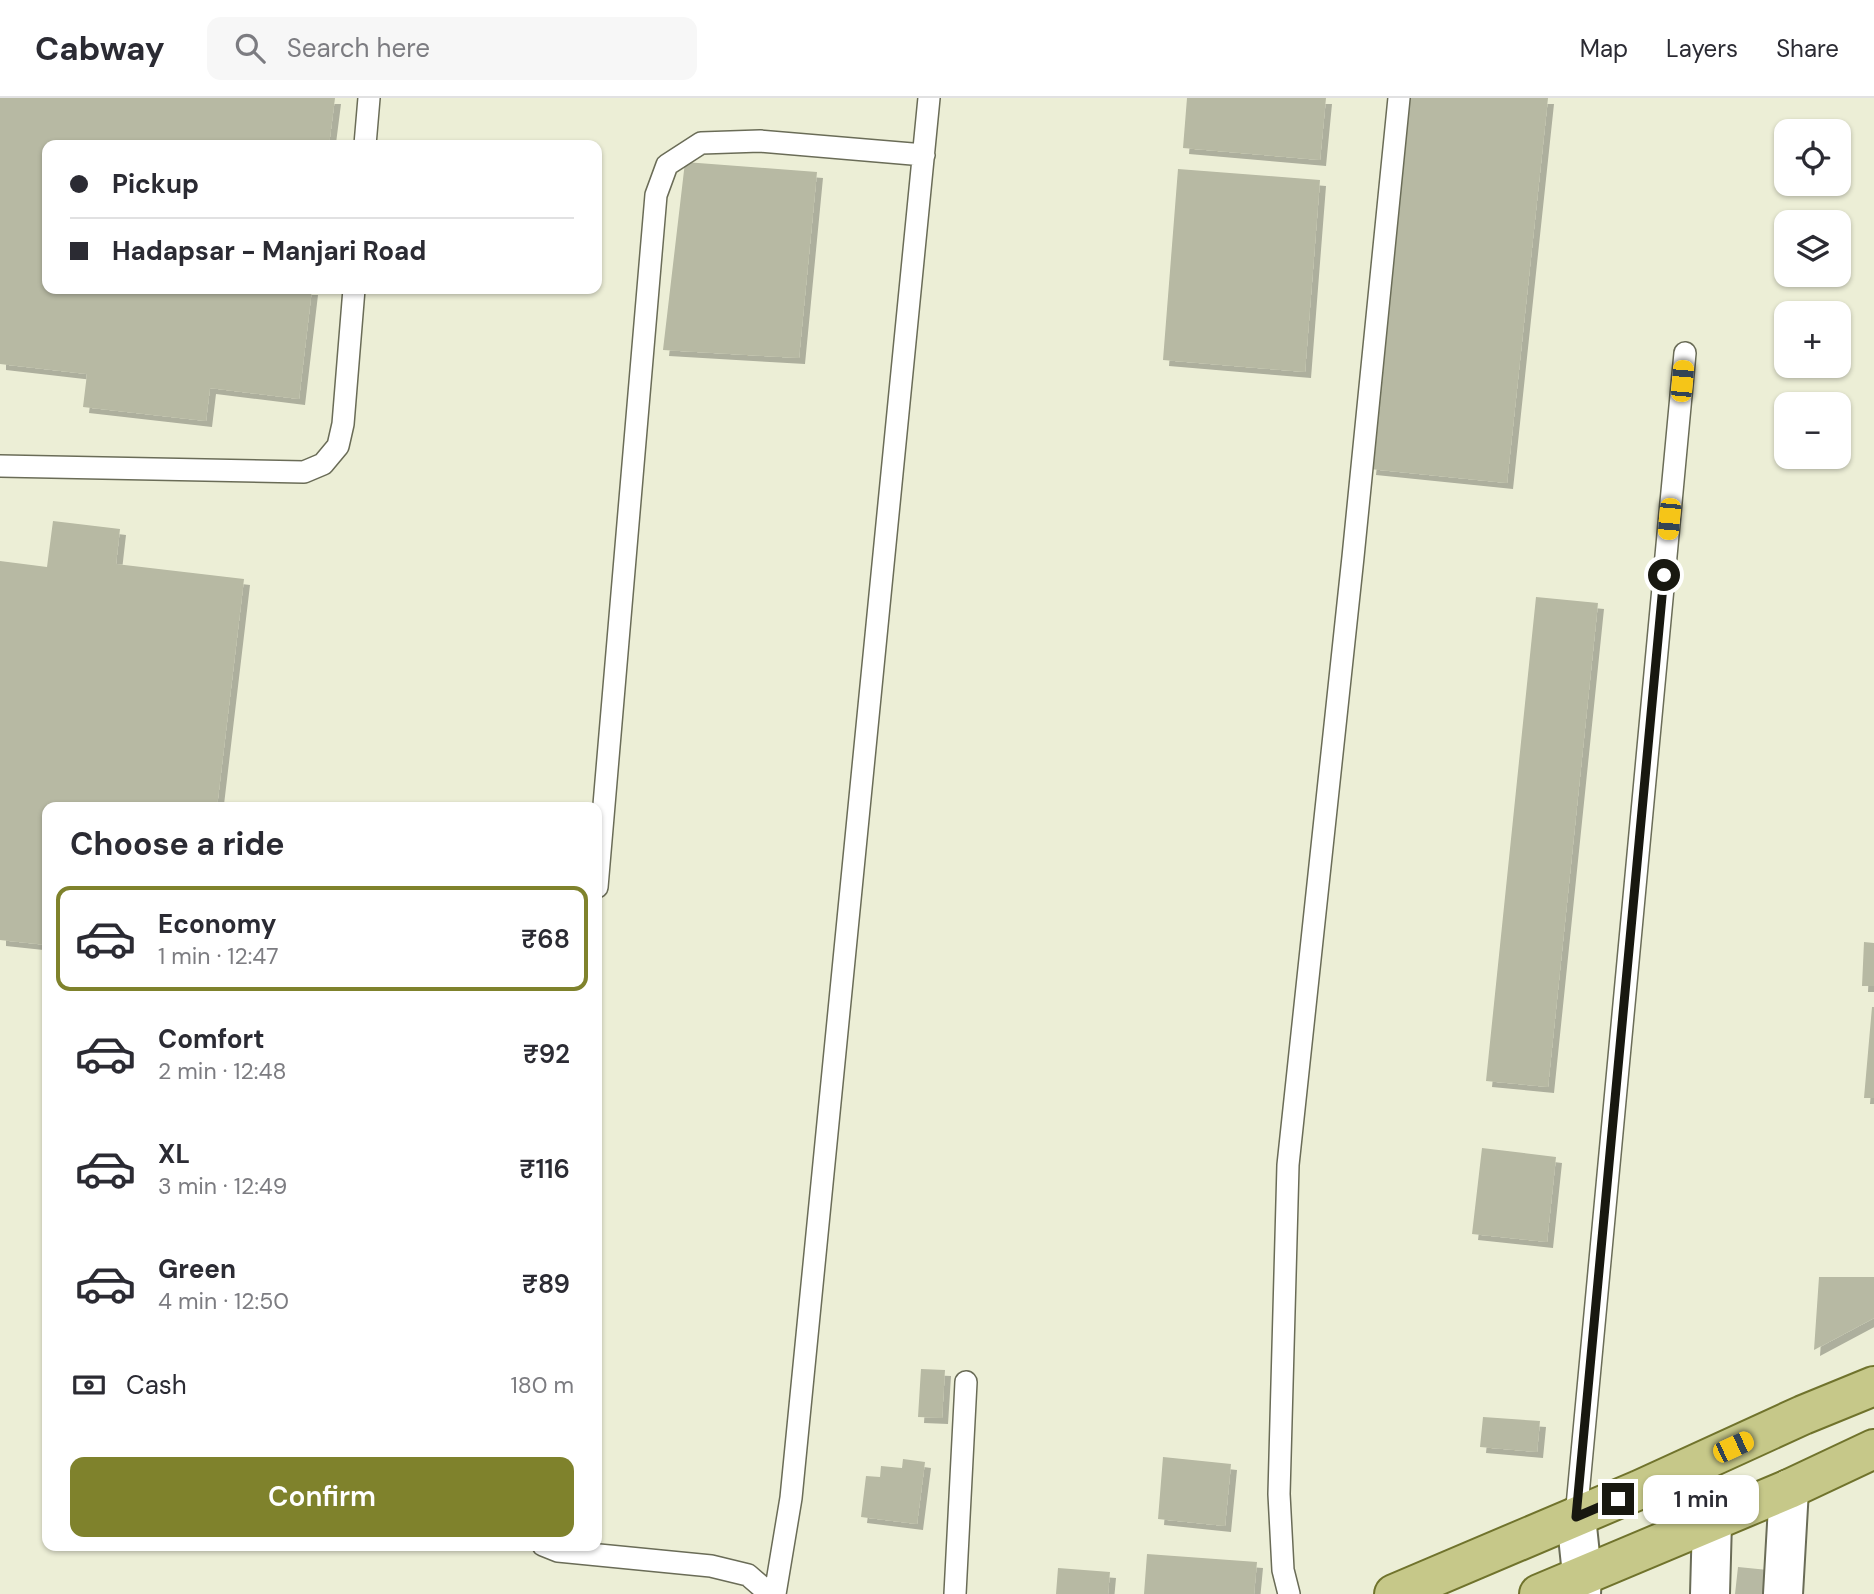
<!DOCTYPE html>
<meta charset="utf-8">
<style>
body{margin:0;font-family:"DM Sans",sans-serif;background:#f7f7f7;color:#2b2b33;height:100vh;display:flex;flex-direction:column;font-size:26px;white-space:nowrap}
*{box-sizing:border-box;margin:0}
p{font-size:23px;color:#7c7c81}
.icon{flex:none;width:38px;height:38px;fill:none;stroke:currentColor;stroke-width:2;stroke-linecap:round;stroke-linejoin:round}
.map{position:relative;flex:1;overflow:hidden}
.details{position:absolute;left:42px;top:704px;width:560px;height:749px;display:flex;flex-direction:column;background:#fff;border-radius:14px;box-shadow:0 2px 5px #0004}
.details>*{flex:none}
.hud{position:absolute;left:42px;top:42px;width:560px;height:154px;border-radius:14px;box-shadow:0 2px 5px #0004;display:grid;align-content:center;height:154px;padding:0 28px;background:#fff}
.buttons{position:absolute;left:1774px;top:21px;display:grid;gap:14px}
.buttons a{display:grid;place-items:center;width:77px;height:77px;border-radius:14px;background:#fff;box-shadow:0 2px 5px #0004;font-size:35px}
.end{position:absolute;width:32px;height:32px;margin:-16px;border:9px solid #181810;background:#fff;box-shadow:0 0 0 4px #fff}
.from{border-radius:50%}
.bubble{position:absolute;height:49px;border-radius:14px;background:#fff;box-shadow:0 2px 5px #0004;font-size:23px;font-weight:600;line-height:49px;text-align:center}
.car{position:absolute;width:21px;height:42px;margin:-21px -10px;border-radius:9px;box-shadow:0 0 5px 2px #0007;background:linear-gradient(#f5c518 24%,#345 0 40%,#f5c518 0 76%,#345 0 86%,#f5c518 0)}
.hud b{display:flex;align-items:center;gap:24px;height:66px;font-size:26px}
.hud b+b{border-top:2px solid #e1e1e2}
.hud i{width:18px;height:18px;background:#2b2b33}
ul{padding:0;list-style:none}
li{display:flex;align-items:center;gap:21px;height:105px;margin:0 14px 10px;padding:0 14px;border:4px solid transparent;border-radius:14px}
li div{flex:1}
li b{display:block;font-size:26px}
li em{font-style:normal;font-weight:600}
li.current{border-color:#7f822c}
li>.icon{width:63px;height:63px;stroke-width:1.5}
h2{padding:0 28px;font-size:32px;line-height:84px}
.pay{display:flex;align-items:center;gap:18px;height:77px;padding:0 28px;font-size:26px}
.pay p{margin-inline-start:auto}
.primary-button{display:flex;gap:14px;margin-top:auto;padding:14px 28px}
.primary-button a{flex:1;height:80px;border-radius:14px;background:#7f822c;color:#fff;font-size:28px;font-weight:600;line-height:80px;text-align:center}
header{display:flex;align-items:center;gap:42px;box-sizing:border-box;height:98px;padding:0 35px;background:#fff;border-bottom:2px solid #e1e1e2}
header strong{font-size:33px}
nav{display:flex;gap:38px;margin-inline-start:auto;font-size:24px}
.search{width:490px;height:63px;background:#f7f7f7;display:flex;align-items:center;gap:18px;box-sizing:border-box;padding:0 24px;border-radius:14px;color:#7c7c81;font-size:26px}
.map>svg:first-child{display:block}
</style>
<header>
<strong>Cabway</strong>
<div class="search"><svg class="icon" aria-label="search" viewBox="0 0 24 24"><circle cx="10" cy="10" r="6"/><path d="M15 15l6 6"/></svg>Search here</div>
<nav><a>Map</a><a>Layers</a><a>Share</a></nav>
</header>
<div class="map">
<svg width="1874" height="1496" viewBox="0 0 1874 1496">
<defs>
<filter id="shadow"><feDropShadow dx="6" dy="6" stdDeviation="0" flood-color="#0004"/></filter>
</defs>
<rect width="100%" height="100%" fill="#eceed6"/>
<path fill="#b7b9a3" filter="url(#shadow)" d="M0 0H335L329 47H47V191H312L299 301 210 290 206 323 83 309 87 276 0 266Z
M1187 0H1326L1320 62 1183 50Z
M1409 0H1548L1507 385 1370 371Z
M685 64 817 74 799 260 663 252Z
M1178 71 1320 82 1305 274 1163 262Z
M53 423 120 431 116 466 244 481 217 709H47V847L0 842V463L47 469Z
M1536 499 1598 505 1548 989 1486 983Z
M1864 844 1874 845V888H1862Z
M1872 909H1874V1000H1864Z
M1482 1050 1556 1059 1547 1144 1472 1136Z
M1819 1179H1874V1220L1814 1252Z
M921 1271 945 1272 942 1320 918 1319Z
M1483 1319 1540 1323 1537 1354 1480 1349Z
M1163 1359 1231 1366 1225 1428 1158 1421Z
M903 1361 925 1364 917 1426 861 1419 866 1378 880 1379 881 1368 902 1370Z
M1147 1456 1257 1464 1254 1496H1144Z
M1738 1469 1778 1473 1776 1496H1735Z
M1058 1470 1110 1474 1108 1496H1056Z"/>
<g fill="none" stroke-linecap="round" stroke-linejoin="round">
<defs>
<path id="lane" d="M365 47 369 0
M0 368 304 374 323 366 338 348 343 326 354 191
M597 789 656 97 667 67 701 45 760 43 924 57
M1576 1419 1685 255
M543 1447 558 1453 711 1468 748 1477 770 1496
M775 1496 791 1400 929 0
M955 1496 966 1284
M1289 1496 1283 1472 1279 1396 1288 1067 1353 459 1399 0"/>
<path id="street" d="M1576 1419 1582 1476 1581 1496
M1710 1496 1712 1423
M1783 1496 1789 1391"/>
<path id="primary" d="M1394 1496 1639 1392 1803 1317 1874 1288
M1539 1496 1789 1391 1874 1351"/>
</defs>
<use href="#lane" stroke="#6a6c57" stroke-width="24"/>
<use href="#street" stroke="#6a6c57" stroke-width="42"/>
<use href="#primary" stroke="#70732c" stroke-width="42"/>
<use href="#lane" stroke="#fff" stroke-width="21"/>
<use href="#street" stroke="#fff" stroke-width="38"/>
<use href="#primary" stroke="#c6c889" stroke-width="38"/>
</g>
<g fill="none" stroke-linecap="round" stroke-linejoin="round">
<path stroke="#181810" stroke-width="9" d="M1618 1401 1576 1419 1664 477"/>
</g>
</svg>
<div class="buttons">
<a><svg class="icon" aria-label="locate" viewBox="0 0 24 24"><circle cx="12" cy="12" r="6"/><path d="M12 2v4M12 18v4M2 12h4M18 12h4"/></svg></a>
<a><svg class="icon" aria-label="layers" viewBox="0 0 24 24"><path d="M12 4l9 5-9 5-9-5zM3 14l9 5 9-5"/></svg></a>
<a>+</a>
<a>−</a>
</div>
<i class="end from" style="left:1664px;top:477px"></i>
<i class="end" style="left:1618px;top:1401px"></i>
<div class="bubble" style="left:1643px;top:1377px;width:116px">1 min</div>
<i class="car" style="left:1682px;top:283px;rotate:5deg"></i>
<i class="car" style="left:1669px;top:421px;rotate:185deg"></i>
<i class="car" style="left:1733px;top:1349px;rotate:65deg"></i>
<div class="hud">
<b><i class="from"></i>Pickup</b>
<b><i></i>Hadapsar - Manjari Road</b>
</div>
<section class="details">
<h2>Choose a ride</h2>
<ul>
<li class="current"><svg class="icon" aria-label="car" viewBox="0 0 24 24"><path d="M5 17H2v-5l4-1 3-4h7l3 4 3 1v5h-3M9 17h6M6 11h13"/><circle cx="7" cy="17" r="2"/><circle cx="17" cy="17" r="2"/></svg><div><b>Economy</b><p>1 min · 12:47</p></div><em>₹68</em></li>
<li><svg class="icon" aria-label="car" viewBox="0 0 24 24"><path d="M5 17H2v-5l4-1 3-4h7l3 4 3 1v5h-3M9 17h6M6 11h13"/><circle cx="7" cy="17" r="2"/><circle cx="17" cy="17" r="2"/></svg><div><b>Comfort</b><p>2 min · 12:48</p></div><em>₹92</em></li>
<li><svg class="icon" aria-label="car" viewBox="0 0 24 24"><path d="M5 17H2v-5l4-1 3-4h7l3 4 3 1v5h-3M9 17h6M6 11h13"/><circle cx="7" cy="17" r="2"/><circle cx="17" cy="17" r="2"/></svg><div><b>XL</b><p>3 min · 12:49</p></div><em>₹116</em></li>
<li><svg class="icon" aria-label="car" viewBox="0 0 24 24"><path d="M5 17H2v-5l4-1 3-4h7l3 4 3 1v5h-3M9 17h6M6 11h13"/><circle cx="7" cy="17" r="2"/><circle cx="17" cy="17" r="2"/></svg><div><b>Green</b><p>4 min · 12:50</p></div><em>₹89</em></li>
</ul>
<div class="pay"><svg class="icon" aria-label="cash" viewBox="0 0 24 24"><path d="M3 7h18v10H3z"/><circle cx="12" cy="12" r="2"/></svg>Cash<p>180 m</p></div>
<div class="primary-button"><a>Confirm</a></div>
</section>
</div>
